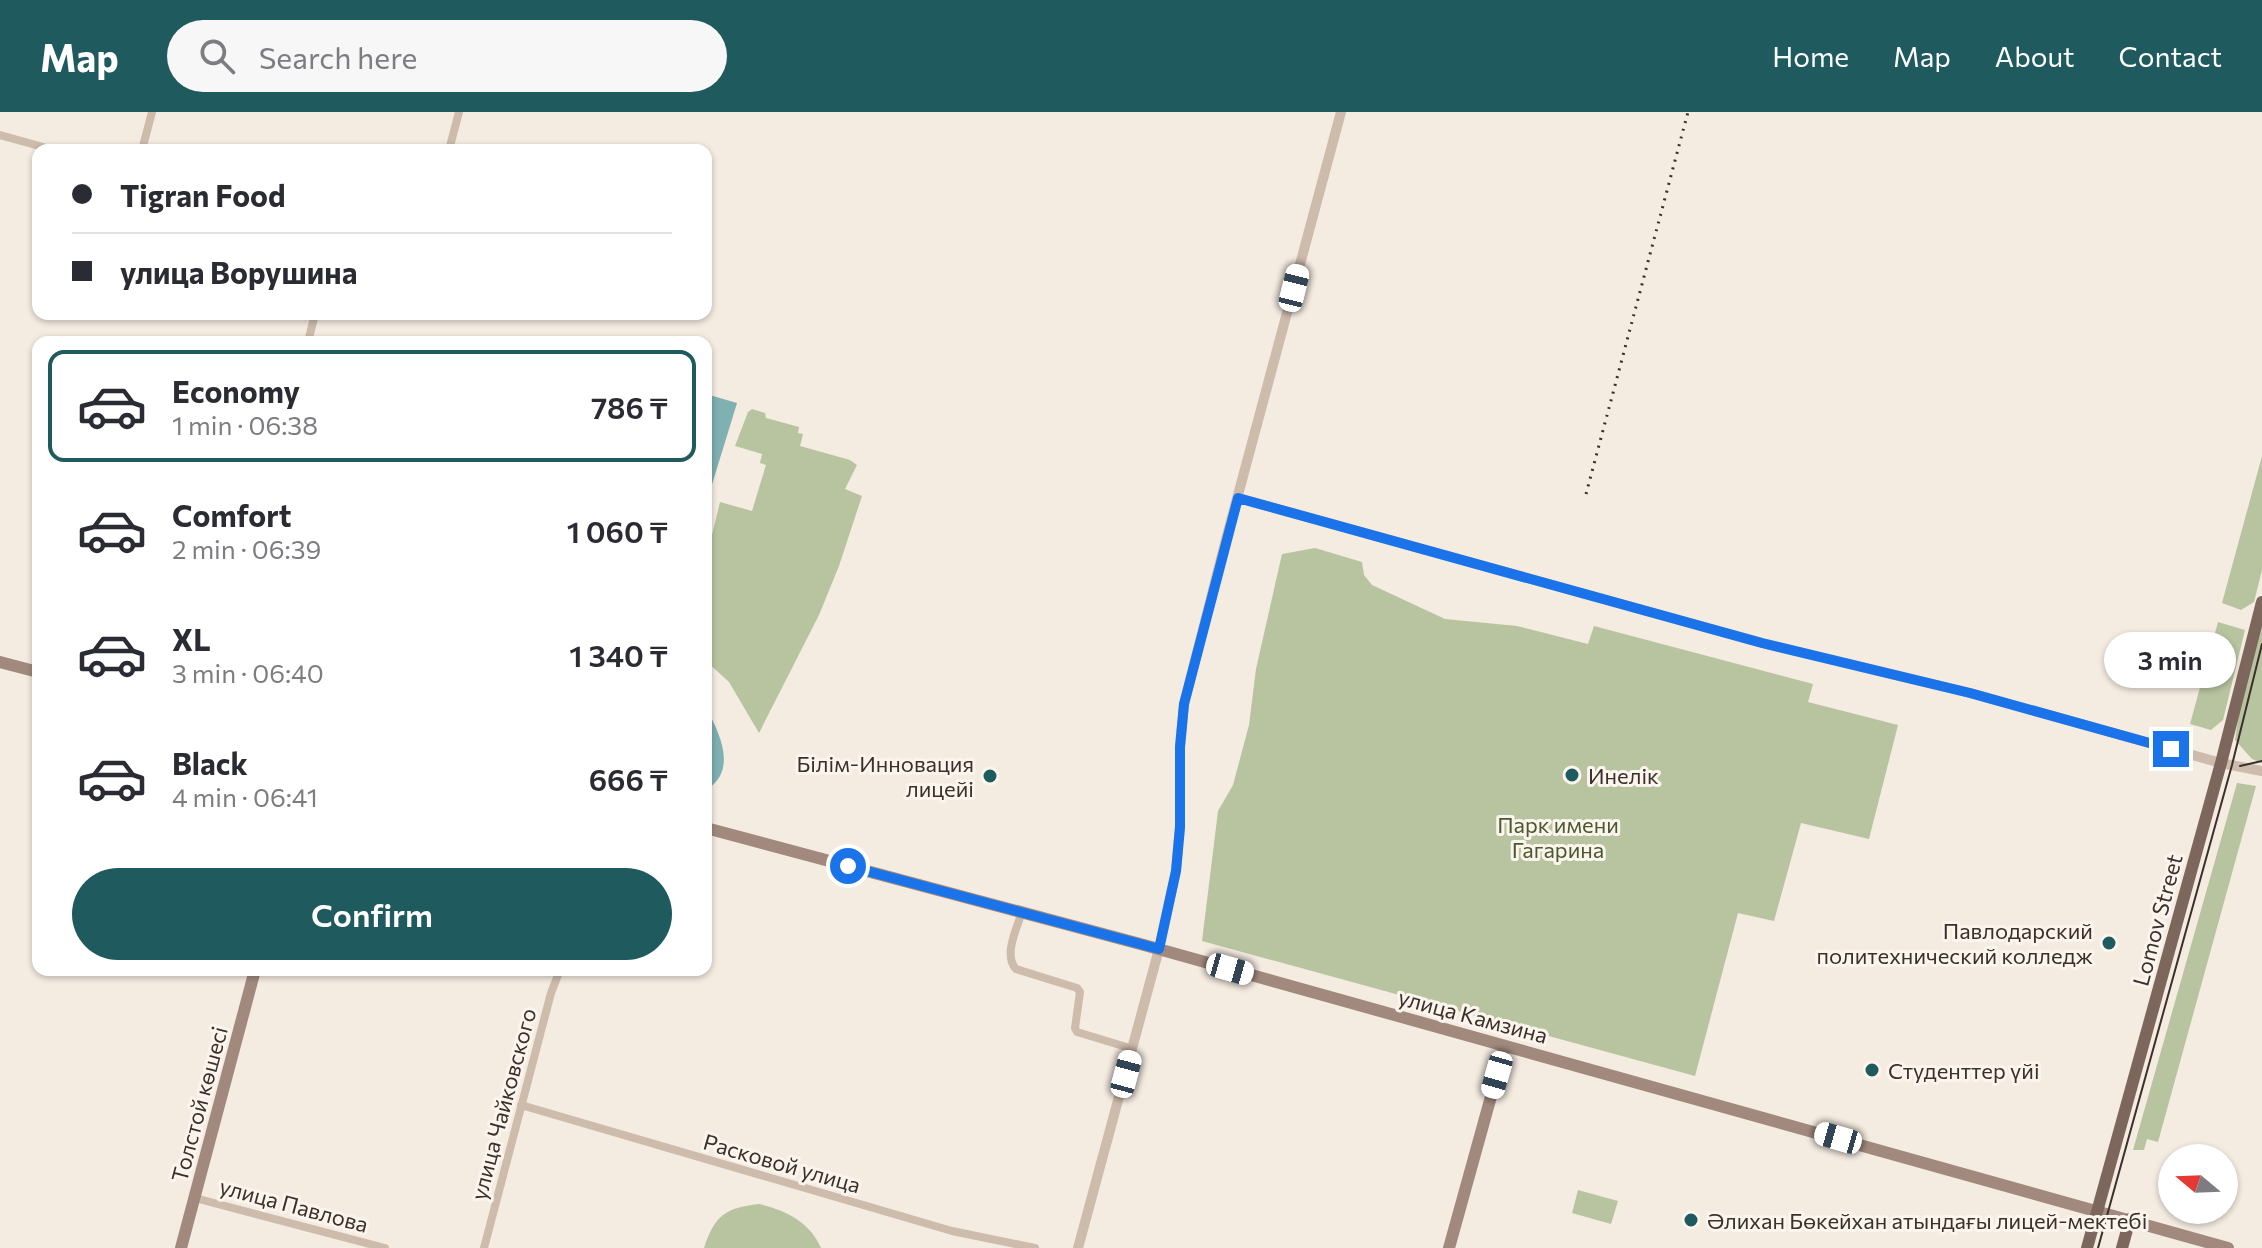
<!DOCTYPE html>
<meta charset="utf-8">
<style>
body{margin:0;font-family:Commissioner,sans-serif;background:#f7f7f7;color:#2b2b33;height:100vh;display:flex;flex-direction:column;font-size:30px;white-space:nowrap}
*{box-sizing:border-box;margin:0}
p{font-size:26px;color:#7c7c81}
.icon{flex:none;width:44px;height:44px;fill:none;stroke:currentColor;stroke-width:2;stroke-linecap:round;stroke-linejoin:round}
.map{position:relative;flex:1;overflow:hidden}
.side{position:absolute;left:32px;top:224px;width:680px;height:640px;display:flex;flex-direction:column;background:#fff;border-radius:16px;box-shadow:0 2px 6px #0004}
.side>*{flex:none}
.top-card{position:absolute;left:32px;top:32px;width:680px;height:176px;border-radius:16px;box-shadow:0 2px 6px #0004;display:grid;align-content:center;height:176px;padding:0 40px;background:#fff}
.needle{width:52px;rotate:289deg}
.tools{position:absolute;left:2158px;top:1032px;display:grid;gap:16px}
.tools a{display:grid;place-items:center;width:80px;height:80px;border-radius:50%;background:#fff;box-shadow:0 2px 6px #0004;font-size:40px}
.end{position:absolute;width:36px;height:36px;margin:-18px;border:10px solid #1a73e8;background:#fff;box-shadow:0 0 0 4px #fff}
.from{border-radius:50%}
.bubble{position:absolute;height:56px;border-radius:28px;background:#fff;box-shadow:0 2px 6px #0004;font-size:26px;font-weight:600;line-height:56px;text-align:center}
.car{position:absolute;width:24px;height:48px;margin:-24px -12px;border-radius:10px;box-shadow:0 0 6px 2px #0007;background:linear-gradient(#fff 24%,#345 0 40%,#fff 0 76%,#345 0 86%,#fff 0)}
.top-card b{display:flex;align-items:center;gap:28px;height:76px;font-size:30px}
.top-card b+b{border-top:2px solid #e1e1e2}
.top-card i{width:20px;height:20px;background:#2b2b33}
ul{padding:14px 0 0;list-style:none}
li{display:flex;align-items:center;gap:24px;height:112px;margin:0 16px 12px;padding:0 24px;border:4px solid transparent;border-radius:16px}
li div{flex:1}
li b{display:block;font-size:30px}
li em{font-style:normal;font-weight:600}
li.selected{border-color:#1f5a5e}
li>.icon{width:72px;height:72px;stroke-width:1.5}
.action{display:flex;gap:16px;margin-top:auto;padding:16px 40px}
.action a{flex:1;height:92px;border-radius:48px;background:#1f5a5e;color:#fff;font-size:32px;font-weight:600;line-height:92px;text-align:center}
header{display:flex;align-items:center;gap:48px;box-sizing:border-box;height:112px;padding:0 40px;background:#1f5a5e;color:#fff}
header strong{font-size:38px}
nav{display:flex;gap:44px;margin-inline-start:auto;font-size:28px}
.search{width:560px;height:72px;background:#f7f7f7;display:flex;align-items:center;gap:20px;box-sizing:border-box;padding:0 28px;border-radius:44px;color:#7c7c81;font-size:30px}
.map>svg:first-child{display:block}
</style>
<header>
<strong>Map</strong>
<div class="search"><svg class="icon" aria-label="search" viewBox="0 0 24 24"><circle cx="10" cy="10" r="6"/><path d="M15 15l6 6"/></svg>Search here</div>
<nav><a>Home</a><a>Map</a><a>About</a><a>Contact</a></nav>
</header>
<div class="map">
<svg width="2262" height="1136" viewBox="0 0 2262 1136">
<rect width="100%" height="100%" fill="#f4ebe1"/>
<path fill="#b8c4a0" d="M752 297 765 301 766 306 799 315 798 321 803 322 800 334 850 348 857 353 845 377 862 384 839 454 819 503 759 621 729 570 706 549V448L720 390 752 399 766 353 760 351 762 342 735 334 748 300Z
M2262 344V458L2254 490 2241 498 2222 491Z
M1315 436 1362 450 1364 463 1372 473 1445 507 1517 514 1588 532 1594 514 1813 572 1808 590 1898 613 1869 727 1801 711 1774 809 1738 801 1695 964 1202 829 1218 699 1233 673 1249 613 1256 557 1282 442Z
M2262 508V651L2252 647 2235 628 2241 588Z
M2218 510 2245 518 2223 608 2211 618 2190 612Z
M2237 671 2256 674 2158 1030 2147 1027 2144 1038H2133Z
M1578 1078 1618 1089 1611 1112 1572 1101Z
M759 1092C785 1098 810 1110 821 1136H704C715 1103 725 1096 759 1092Z"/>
<path fill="#7fb0b2" d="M706 282 737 291 706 392Z
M706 596C720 621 738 659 706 678Z"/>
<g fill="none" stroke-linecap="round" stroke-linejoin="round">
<path stroke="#cdbbac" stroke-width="8" d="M0 23 54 38
M142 38 152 0
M449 38 459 0
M425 202H429
M308 230 315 202
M1022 800C1017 816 1003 843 1016 857L1077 876 1080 880 1075 916 1077 920 1133 937
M521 993 952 1119 1035 1136
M195 1086 385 1136
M484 1136 551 881 560 858"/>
<path stroke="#cdbbac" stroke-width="10" d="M1238 386 1762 531 1970 581 2221 651 2262 659
M1078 1136 1159 837 1176 759 1180 715V635L1184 592 1224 435 1341 0"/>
<path stroke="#a18a7d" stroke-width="12" d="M0 550 38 560
M706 716 1144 833 2228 1136
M181 1136 255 858
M1449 1136 1505 934"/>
<path stroke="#7d675c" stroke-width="12" d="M2087 1136 2221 651 2262 490
M2122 1136 2130 1107"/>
<path stroke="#3b302b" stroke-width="2" d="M2240 654 2262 649
M2098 1136 2232 653 2262 532"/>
<path stroke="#3b302b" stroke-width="3" stroke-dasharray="2 6" stroke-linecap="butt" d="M1586 382 1688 0"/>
</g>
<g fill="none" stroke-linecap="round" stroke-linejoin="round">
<path stroke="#1a73e8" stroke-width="10" d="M848 754 1159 837 1176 759 1180 715V635L1184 592 1238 386 1762 531 1970 581 2171 637"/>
</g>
<g fill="#1f5a5e" stroke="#fbf5ee" stroke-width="3">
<circle cx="1572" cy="663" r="8"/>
<circle cx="990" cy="664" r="8"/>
<circle cx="2109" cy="831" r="8"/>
<circle cx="1872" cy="958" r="8"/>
<circle cx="1691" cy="1108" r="8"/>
</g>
<g text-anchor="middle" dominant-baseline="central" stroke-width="6" stroke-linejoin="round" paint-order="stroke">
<g font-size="22" fill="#3b302b" stroke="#fbf5ee" text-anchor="start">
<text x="974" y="651" text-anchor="end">Білім-Инновация<tspan x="974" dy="25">лицейі</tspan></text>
<text x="1588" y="663">Инелік</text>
<text x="2093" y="818" text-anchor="end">Павлодарский<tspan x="2093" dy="25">политехнический колледж</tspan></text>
<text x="1888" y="958">Студенттер үйі</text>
<text x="1707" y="1108">Әлихан Бөкейхан атындағы лицей-мектебі</text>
</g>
<g font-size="22" fill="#4a5a2e" stroke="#fbf5ee">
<text x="1558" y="712">Парк имени<tspan x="1558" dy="25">Гагарина</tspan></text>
</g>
<g font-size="22" fill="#3b302b" stroke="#fbf5ee">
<text transform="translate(2157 808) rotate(-75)">Lomov Street</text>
<text transform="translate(1473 904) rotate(15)">улица Камзина</text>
<text transform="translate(199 992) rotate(-75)">Толстой көшесі</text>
<text transform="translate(503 992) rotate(-75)">улица Чайковского</text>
<text transform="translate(782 1051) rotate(16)">Расковой улица</text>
<text transform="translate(294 1093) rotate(15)">улица Павлова</text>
</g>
</g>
</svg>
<div class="tools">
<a><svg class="needle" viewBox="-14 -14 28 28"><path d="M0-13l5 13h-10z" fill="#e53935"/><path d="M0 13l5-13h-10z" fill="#7c7c81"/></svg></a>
</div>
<i class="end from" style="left:848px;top:754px"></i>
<i class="end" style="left:2171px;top:637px"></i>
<div class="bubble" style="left:2104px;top:520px;width:132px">3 min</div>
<i class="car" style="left:1294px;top:176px;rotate:14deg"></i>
<i class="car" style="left:1230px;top:857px;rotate:106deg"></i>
<i class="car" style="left:1126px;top:962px;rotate:15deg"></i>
<i class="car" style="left:1497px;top:963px;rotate:196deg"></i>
<i class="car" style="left:1838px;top:1026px;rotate:286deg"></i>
<div class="top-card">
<b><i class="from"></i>Tigran Food</b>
<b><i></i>улица Ворушина</b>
</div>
<section class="side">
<ul>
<li class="selected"><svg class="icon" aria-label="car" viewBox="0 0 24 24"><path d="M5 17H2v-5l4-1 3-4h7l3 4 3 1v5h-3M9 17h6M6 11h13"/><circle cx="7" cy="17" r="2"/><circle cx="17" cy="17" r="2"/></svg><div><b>Economy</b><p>1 min · 06:38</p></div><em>786 ₸</em></li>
<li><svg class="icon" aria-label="car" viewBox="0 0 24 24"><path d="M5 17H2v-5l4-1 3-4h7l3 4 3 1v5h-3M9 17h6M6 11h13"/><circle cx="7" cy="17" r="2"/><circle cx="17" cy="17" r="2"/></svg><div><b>Comfort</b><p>2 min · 06:39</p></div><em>1 060 ₸</em></li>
<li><svg class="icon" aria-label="car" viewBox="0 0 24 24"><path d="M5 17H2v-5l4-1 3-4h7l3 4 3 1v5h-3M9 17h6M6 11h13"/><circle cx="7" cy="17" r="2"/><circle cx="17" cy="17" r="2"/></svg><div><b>XL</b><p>3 min · 06:40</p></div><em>1 340 ₸</em></li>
<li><svg class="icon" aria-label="car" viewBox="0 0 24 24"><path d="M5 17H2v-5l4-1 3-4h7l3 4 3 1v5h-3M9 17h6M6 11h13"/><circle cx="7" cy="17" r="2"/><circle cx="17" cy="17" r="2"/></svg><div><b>Black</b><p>4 min · 06:41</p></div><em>666 ₸</em></li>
</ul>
<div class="action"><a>Confirm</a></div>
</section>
</div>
